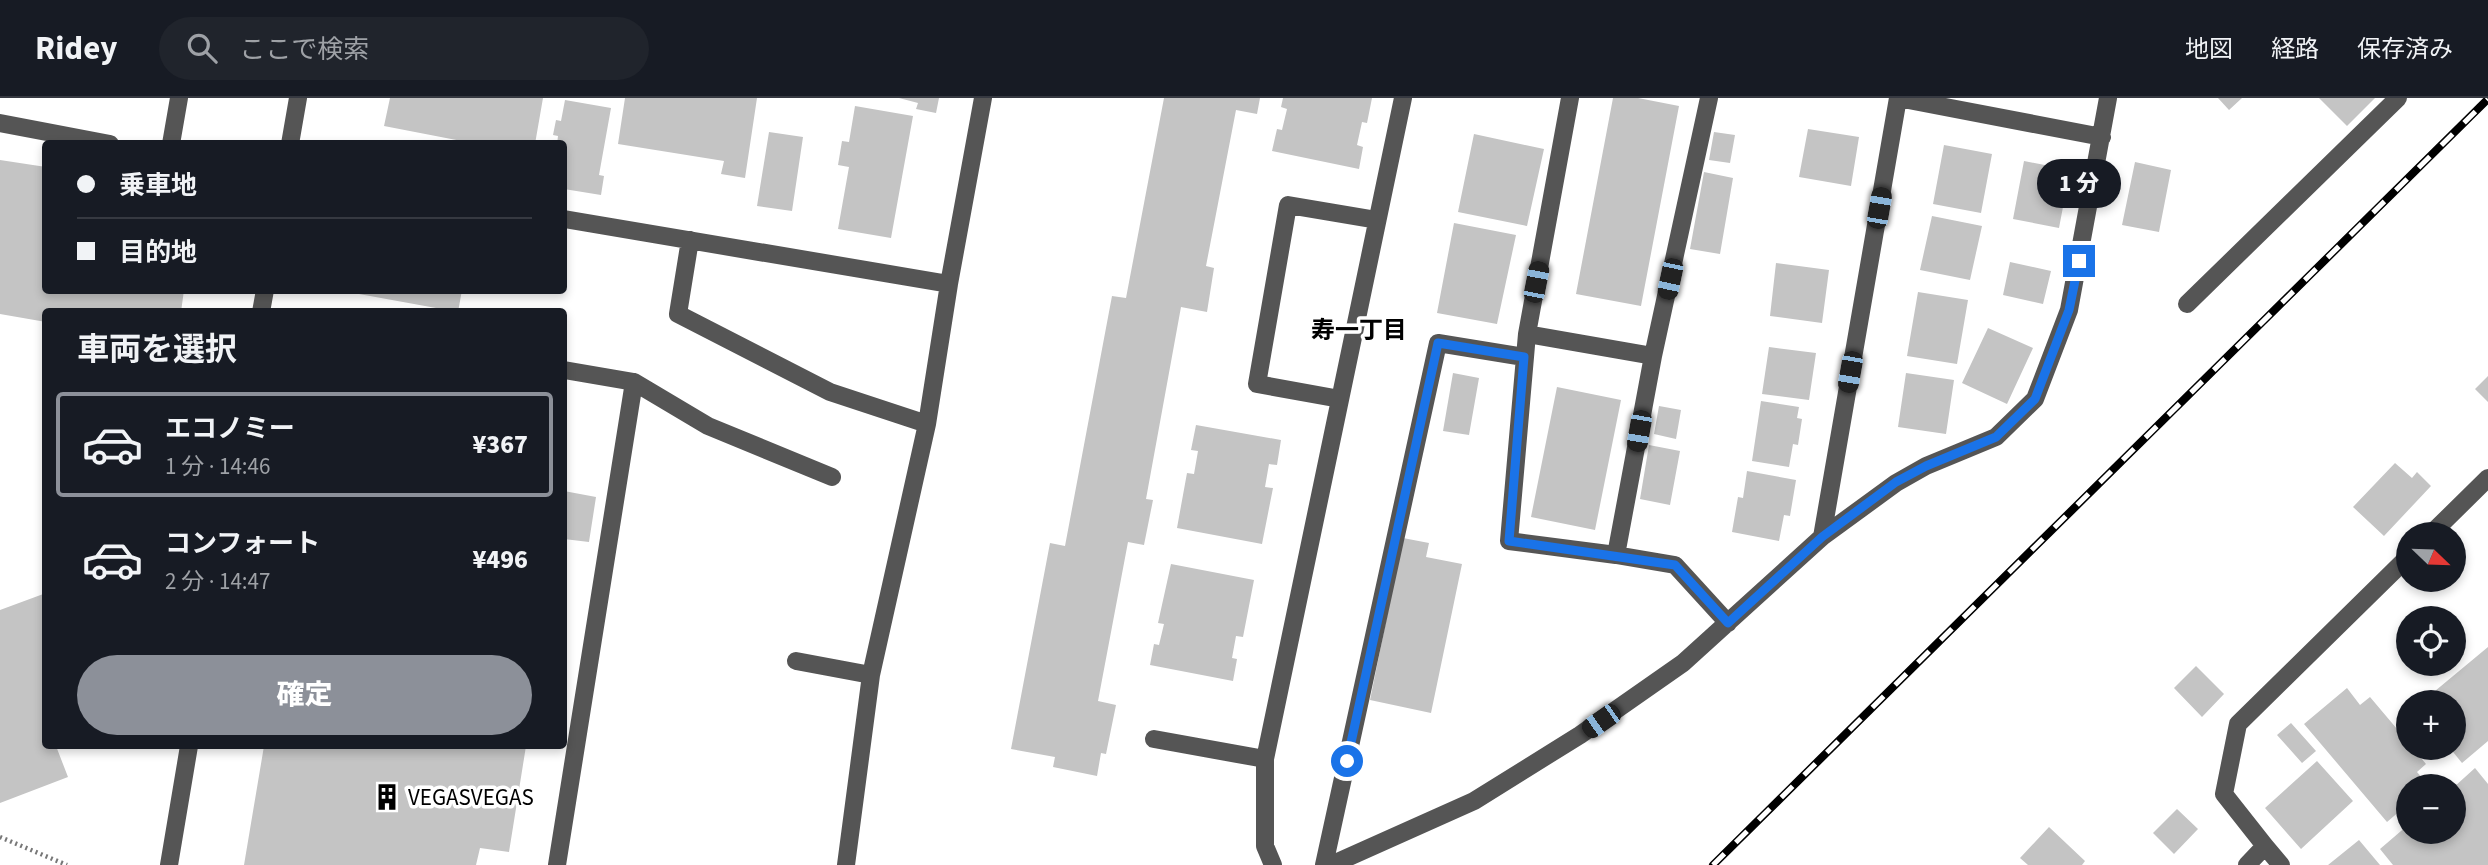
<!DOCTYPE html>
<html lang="ja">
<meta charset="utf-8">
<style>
body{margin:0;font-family:"Source Sans 3","Noto Sans JP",sans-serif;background:#20242c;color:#f1f3f6;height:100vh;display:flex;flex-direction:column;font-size:26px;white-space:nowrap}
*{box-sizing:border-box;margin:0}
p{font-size:23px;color:#9ea1a6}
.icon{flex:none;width:38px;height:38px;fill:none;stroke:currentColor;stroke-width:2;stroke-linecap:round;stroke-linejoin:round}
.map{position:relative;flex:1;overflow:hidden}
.side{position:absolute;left:42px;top:210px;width:525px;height:441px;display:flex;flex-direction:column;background:#171b24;border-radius:7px;box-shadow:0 4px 10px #0003}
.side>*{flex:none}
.banner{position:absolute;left:42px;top:42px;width:525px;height:154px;border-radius:7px;box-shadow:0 4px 10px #0003;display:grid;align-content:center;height:154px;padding:0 35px;background:#171b24}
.needle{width:46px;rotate:113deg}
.controls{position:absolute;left:2396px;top:424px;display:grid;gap:14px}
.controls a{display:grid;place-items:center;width:70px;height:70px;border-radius:50%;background:#171b24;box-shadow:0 4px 10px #0003;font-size:35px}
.end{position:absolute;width:32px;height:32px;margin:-16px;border:9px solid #1a73e8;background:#fff;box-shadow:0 0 0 4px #fff}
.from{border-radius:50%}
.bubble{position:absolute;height:49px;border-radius:24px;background:#171b24;box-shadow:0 4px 10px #0003;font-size:23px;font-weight:800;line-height:49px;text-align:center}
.car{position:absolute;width:21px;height:42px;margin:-21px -10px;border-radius:9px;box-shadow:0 0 5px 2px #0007;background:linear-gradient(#222 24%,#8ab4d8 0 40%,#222 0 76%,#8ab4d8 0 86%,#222 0)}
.banner b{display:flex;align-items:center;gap:24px;height:66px;font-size:26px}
.banner b+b{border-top:2px solid #363941}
.banner i{width:18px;height:18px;background:#f1f3f6}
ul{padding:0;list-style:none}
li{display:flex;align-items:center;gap:21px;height:105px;margin:0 14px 10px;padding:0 21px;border:4px solid transparent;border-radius:7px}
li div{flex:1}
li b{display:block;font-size:26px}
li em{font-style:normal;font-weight:800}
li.current{border-color:#8c9099}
li>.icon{width:63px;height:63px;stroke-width:1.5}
h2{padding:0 35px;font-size:32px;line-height:84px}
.primary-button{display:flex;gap:14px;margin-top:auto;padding:14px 35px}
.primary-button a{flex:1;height:80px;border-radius:42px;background:#8c9099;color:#fff;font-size:28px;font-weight:800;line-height:80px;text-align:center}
header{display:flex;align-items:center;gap:42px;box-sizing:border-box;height:98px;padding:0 35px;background:#171b24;border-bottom:2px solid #363941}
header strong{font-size:33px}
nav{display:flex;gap:38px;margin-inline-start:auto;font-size:24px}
.search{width:490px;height:63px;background:#20242c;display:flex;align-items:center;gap:18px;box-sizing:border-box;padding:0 24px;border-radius:38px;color:#9ea1a6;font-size:26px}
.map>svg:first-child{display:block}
</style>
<header>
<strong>Ridey</strong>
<div class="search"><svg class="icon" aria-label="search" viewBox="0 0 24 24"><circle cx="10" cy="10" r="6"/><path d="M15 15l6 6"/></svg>ここで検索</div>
<nav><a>地図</a><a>経路</a><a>保存済み</a></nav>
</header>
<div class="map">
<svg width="2488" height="767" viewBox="0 0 2488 767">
<rect width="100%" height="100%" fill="#fff"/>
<path fill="#c4c4c4" d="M390 0H543L535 46H477L384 28Z
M625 0H757L745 80 721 76 724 63 618 46Z
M899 0H939L936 15 916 11 918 5Z
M1164 0H1260L1257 16 1236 12 1206 168 1214 170 1207 214 1181 209 1146 401 1153 402 1144 447 1128 444 1098 603 1116 607 1106 656 1101 655 1097 678 1053 669 1055 659 1011 651 1050 445 1065 448 1112 198 1126 200Z
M1283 0H1372L1367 25 1362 24 1357 47 1363 49 1359 71 1272 53 1277 31 1282 32 1287 11 1281 9Z
M1613 0H1638L1679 8 1641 208 1576 196Z
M2218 0H2242L2229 12Z
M2319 0H2375L2347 28Z
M565 2 611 10 599 77 604 78 601 97 564 91V46H557L558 38 553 37 556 22 561 23Z
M855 8 913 18 891 140 838 131 849 69 838 67 842 43 849 44Z
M1808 31 1859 39 1851 88 1799 79Z
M769 34 803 39 792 113 757 108Z
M1714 34 1735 37 1730 65 1709 62Z
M1474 36 1544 51 1527 128 1458 114Z
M1944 47 1992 56 1981 115 1933 106Z
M0 62 46 69V192H184L181 214H46V224L0 216Z
M2024 63 2070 72 2059 130 2013 121Z
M2135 64 2171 72 2159 134 2122 127Z
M1704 74 1733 80 1720 156 1690 151Z
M1932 118 1982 128 1970 182 1920 172Z
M1454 125 1516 137 1497 226 1437 215Z
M2010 164 2051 173 2043 206 2003 197Z
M1776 165 1829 172 1822 225 1770 218Z
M337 192H462L458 214Z
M1918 194 1968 202 1957 266 1907 258Z
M1988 230 2033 250 2007 306 1962 285Z
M1769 249 1816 255 1809 302 1762 296Z
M1453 275 1479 280 1469 337 1443 333Z
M1906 275 1954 282 1946 336 1898 329Z
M2488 278V304L2475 291Z
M1557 289 1621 302 1595 432 1531 419Z
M1761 303 1799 309 1797 320 1802 321 1798 347 1793 346 1789 369 1752 363Z
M1659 308 1681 312 1676 341 1654 336Z
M1196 327 1281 342 1277 367 1269 366 1265 389 1273 390 1262 446 1177 430 1187 375 1194 376 1198 353 1191 352Z
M1649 347 1680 353 1670 407 1640 401Z
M2395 365 2412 380 2417 374 2431 388 2384 438 2353 409Z
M1747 373 1796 382 1790 418 1784 417 1779 443 1732 434 1738 399 1743 400Z
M564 393 596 399 589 444 564 441Z
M1403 440 1429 445 1426 459 1462 466 1431 615 1370 602Z
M1171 466 1254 482 1243 539 1236 538 1232 560 1237 561 1233 583 1150 567 1154 546 1159 547 1164 526 1158 525Z
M46 495V648H56L68 679 0 705V512Z
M2488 549V643L2462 665 2449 649H2454V604H2434L2429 598Z
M2196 568 2224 596 2202 619 2174 590Z
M2347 590 2360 607 2370 599 2408 644V649H2412L2426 666 2417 674 2429 688H2408V706L2387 724 2304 626Z
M2291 625 2316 653 2302 665 2277 637Z
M264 648H526L509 754 480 750 476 767H244Z
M2317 663 2353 703 2301 751 2265 710Z
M2475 670 2488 686V767H2393L2380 751 2408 727V733H2454V689Z
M2177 711 2198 731 2174 756 2153 735Z
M2049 729 2085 763 2082 767H2028L2020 760Z
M2359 742 2380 767H2328Z"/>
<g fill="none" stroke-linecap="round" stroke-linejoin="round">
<path stroke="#777" stroke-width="4.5" stroke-dasharray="2 3.5" stroke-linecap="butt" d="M0 739 67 767"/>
<path stroke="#555" stroke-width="18" d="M1570 0 1527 236 1653 258
M0 25 110 46
M171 46 179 0
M290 46 298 0
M564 121 949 186
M690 142 678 216 830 294 927 326
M2187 206 2398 0
M261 214 265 192
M1527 236 1509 443 1616 457 1653 258 1709 0
M564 272 634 284 708 328 832 379
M1340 301 1257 286 1288 107 1377 122
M2431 436 2488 380
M1822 439 1898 0 2102 39
M1616 457 1675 467 1728 525
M796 563 871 577
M1154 641 1265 661
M2265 748 2281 767
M169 767 189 648
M557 767 634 284
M846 767 871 577 927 326 949 186 983 0
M1273 767 1265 748V661L1403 0
M1324 767 1438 245 1524 259
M1331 767 1474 703 1580 637 1683 565 1822 439 1896 385 1926 368 1996 339 2035 301 2069 212 2108 0
M2247 767 2265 748 2224 696 2238 626 2408 459"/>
<defs>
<path id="rail" d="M1713 767 2488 1"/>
</defs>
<use href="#rail" stroke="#000" stroke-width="8"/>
<use href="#rail" stroke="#fff" stroke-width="5" stroke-dasharray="16" stroke-linecap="butt"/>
</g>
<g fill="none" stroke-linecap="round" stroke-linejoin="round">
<path stroke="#1a73e8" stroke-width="9" d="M1347 663 1438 245 1524 259 1509 443 1675 467 1728 525 1822 439 1896 384 1926 368 1996 339 2035 301 2069 212 2079 163"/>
</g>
<defs>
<symbol id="building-bare" viewBox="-9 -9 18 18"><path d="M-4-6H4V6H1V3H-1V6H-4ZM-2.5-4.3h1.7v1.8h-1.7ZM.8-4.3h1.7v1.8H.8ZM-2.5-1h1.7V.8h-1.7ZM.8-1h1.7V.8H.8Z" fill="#000" stroke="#fff" stroke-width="2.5" paint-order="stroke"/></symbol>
</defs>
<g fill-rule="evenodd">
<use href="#building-bare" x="368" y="680" width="38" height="38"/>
</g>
<g text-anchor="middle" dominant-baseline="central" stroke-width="7" stroke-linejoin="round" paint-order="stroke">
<g font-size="23" fill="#000" stroke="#fff" text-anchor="start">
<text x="408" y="699">VEGASVEGAS</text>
</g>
<g font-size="24" font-weight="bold" fill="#000" stroke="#fff">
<text x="1359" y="232">寿一丁目</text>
</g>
</g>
</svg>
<div class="controls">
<a><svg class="needle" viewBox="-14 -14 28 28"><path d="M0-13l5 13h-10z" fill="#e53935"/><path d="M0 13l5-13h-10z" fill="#9ea1a6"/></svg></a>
<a><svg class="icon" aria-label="locate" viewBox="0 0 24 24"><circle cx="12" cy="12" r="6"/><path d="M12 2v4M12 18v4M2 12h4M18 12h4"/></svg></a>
<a>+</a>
<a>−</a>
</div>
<i class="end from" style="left:1347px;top:663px"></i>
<i class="end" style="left:2079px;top:163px"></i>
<div class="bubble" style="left:2037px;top:61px;width:84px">1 分</div>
<i class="car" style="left:1879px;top:110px;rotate:10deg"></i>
<i class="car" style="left:1670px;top:181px;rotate:192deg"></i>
<i class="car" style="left:1536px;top:184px;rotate:11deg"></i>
<i class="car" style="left:1850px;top:274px;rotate:190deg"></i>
<i class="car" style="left:1639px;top:333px;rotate:190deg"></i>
<i class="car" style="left:1601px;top:623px;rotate:235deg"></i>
<div class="banner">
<b><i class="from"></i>乗車地</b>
<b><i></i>目的地</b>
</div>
<section class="side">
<h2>車両を選択</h2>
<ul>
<li class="current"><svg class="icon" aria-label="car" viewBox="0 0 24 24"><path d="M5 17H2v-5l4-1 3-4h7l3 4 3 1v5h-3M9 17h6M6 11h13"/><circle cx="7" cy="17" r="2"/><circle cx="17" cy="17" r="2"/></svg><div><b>エコノミー</b><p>1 分 · 14:46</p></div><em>¥367</em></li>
<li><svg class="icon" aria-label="car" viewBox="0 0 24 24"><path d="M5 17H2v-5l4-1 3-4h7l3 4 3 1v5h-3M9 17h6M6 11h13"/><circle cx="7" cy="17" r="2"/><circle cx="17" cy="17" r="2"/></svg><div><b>コンフォート</b><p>2 分 · 14:47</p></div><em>¥496</em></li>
</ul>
<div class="primary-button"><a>確定</a></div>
</section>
</div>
